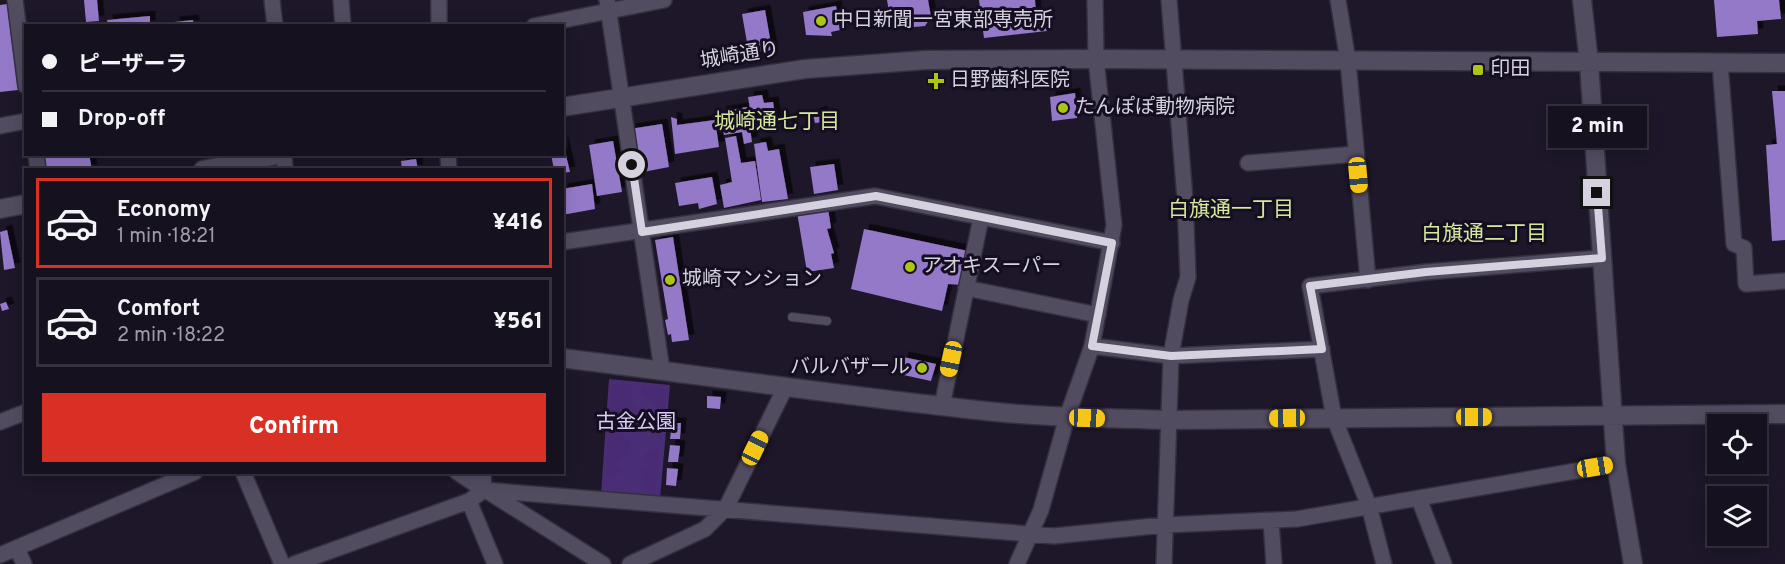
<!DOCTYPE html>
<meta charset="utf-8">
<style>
body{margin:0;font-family:Overpass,"Noto Sans JP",sans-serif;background:#1f1a28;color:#f1f3f6;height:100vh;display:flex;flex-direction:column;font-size:22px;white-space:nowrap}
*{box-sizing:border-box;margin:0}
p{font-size:20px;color:#9e9da4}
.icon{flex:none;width:33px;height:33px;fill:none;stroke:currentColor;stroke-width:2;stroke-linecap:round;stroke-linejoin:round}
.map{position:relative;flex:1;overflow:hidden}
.details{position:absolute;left:24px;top:168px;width:540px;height:306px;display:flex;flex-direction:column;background:#16111f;border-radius:0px;box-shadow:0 3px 15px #0003,0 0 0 2px #35313d}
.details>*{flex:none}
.hud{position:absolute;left:24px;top:24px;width:540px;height:132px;border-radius:0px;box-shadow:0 3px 15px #0003,0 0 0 2px #35313d;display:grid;align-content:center;height:132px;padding:0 18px;background:#16111f}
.buttons{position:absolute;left:1707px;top:414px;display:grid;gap:12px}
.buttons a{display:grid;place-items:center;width:60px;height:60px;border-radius:0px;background:#16111f;box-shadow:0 3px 15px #0003,0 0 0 2px #35313d;font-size:30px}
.end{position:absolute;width:27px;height:27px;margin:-14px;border:8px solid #d5d1de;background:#111;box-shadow:0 0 0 3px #111}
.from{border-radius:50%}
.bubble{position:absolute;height:42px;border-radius:0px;background:#16111f;box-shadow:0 3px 15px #0003,0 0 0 2px #35313d;font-size:20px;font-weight:800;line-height:42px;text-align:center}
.car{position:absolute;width:18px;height:36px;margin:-18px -9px;border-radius:8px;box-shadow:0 0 4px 2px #0007;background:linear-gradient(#f5c518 24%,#345 0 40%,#f5c518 0 76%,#345 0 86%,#f5c518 0)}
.hud b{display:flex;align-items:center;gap:21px;height:57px;font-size:22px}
.hud b+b{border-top:2px solid #35313d}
.hud i{width:15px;height:15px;background:#f1f3f6}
ul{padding:10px 0 0;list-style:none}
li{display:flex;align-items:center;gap:18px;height:90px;margin:0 12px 9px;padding:0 6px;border:3px solid #35313d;border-radius:0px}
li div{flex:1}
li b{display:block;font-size:22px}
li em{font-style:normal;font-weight:800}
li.selected{border-color:#d93025}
li>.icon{width:54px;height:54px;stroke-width:1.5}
.action{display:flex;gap:12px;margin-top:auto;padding:12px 18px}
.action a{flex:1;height:69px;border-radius:0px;background:#d93025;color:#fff;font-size:24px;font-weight:800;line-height:69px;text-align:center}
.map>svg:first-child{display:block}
</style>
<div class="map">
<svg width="1785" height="564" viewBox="0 0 1785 564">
<defs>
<filter id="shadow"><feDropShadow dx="5.5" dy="-5.5" stdDeviation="0" flood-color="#0009"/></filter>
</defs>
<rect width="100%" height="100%" fill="#1d1729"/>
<path fill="#4a2e75" d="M609 379 670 385 660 499 601 494Z"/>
<path fill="#482b73" d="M612 384 631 385 634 395 630 397V401L642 413 643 422 633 428 622 429 619 433 631 441 626 456 617 462 624 471 617 475 606 474Z
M642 386 666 389 662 440 653 434 655 427 662 422 659 416 663 414 662 410 641 391Z
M660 445 655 495H648L639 469 646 468 648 464 643 459V455Z"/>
<path fill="#9579c9" filter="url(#shadow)" d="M84 0H97L99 21 86 22Z
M887 0H928L931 17 925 26 892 29Z
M979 0H1035L1036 16 1046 15 1047 31 984 38Z
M1714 0H1779L1781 19 1757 21 1758 34 1717 37Z
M7 4 18 90 0 92V5Z
M836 6 840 30 831 32 832 36 806 35 803 12Z
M765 10 772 50 749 54 742 14Z
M150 16V26H108L107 20Z
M193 20 194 26H174V22Z
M1772 91H1785V240L1772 241 1766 145 1777 144Z
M1075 93 1077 118 1052 121 1050 97Z
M762 95 764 103 773 102 777 128 754 132 748 97Z
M747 107 752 142 744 144 742 132 724 135 720 112Z
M822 111 824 122 815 123 813 114Z
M671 117 677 119V125L715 120 719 147 675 154Z
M662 124 669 167 643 172 642 166 636 167 630 129Z
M736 136 741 163 755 161 761 200 724 208 720 185 732 182 725 138Z
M562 139 570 172 562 173V170H554L551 154H562Z
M613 141 622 192 597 196 589 145Z
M766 142 768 151 779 149 788 199 762 202 754 144Z
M89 154 92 170H47L44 156Z
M416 159 418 170H402L401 161Z
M834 164 838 190 814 194 810 167Z
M712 177 717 204 699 209 698 203 679 206 675 183Z
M592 184 595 209 562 215V189Z
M828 209 831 228 827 229 834 253 831 254 834 268 807 272 797 212Z
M864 229 968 251 962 285 948 284 942 311 851 289Z
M7 230 15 268 4 270 0 232Z
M673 237 689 340 672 342 671 334 668 335 665 320 668 319 655 240Z
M6 302 9 309 2 311 0 304Z
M903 357 936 364 931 381 899 374Z
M707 396 721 397 720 409 707 408Z
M672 423H681L680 439H670Z
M670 445 680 446 678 462H668Z
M667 468 678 469 676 486 666 485Z"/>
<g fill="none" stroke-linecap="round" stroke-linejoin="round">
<defs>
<path id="lane" d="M792 317 827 321"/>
<path id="street" d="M15 0 26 86
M272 0 275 26
M341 0 343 26
M439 0V26
M607 0 662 370
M1338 0 1348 61 1368 280
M534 26 664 0
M1720 63 1734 244 1744 248 1746 284 1785 281
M0 126 26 121
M36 154 38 170
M284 154 285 170
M448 154 449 170
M1248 163 1356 154
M562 242 875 196 1112 243
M966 288 1098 315
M1092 346 1171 356 1322 349
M942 406 981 218
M0 422 26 412
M243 472 282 564
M457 472 484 490 483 472
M487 491 603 564
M1419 499 1444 564
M469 501 495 564
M1271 521 1274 564
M17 548 24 564
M0 555 195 472
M294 564 469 501 484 490 1054 536 1164 525 1297 519 1616 464
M630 564 705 529 726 508 785 388
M1017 564 1041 510 1067 417 1092 346 1114 225 1096 59 1095 0
M1164 564 1171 356 1181 300 1188 277 1185 199 1169 0
M1384 564 1369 506 1334 418 1310 286 1426 272 1601 258"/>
<path id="secondary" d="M1582 0 1589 63 1616 464 1633 564
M562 107 805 69 926 60 1096 59 1785 63
M203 170 281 154
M0 209 26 204
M562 358C707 376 851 397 996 412 1053 418 1111 418 1168 420L1785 414"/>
</defs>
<use href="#lane" stroke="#35303e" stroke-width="10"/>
<use href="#street" stroke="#35303e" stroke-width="18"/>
<use href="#secondary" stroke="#35303e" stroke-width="21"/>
<use href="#lane" stroke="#524c61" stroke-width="8"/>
<use href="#street" stroke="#524c61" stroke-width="15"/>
<use href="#secondary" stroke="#524c61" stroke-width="18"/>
</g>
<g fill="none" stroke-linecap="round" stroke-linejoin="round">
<path stroke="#d5d1de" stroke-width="8" d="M632 165 642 232 876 196 1112 243 1092 346 1171 356 1322 349 1310 286 1426 272 1602 258 1597 193"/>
</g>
<g fill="#acc612" stroke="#140e20" stroke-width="2">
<circle cx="821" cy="21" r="6"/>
<rect x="1472" y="64" width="12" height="12" rx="3"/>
<path d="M933 72h6v6h6v6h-6v6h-6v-6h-6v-6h6z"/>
<circle cx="1063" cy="108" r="6"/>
<circle cx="910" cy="267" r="6"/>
<circle cx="670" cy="280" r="6"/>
<circle cx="922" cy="368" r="6"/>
</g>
<g text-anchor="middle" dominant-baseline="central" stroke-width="6" stroke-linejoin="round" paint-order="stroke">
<g font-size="20" fill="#d5d1de" stroke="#140e20" text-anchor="start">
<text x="833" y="21">中日新聞一宮東部専売所</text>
<text x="1490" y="70">印田</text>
<text x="950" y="81">日野歯科医院</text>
<text x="1075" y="108">たんぽぽ動物病院</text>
<text x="922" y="267">アオキスーパー</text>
<text x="682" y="280">城崎マンション</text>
<text x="910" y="368" text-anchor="end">バルバザール</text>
</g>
<g font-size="20" fill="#d5d1de" stroke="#140e20">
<text transform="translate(740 56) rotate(-9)">城崎通り</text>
</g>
<g font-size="20" fill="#dacef8" stroke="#140e20">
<text x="636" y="423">古金公園</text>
</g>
<g font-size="21" fill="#d5e79b" stroke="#140e20">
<text x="777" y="122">城崎通七丁目</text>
<text x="1231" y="210">白旗通一丁目</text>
<text x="1484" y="234">白旗通二丁目</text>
</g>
</g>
</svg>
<div class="buttons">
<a><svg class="icon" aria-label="locate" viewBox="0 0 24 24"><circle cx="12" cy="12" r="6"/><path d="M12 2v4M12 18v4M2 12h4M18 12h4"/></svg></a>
<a><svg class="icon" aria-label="layers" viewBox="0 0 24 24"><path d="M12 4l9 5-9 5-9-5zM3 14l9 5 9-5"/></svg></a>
</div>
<i class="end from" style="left:632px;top:165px"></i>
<i class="end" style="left:1597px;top:193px"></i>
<div class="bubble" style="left:1548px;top:106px;width:99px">2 min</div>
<i class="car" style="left:1358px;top:175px;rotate:175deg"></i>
<i class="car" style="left:951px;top:359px;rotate:192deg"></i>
<i class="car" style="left:1474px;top:417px;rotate:90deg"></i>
<i class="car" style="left:1087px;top:418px;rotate:92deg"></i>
<i class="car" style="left:1287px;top:418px;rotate:269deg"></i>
<i class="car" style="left:755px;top:448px;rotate:26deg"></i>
<i class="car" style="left:1595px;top:467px;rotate:81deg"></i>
<div class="hud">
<b><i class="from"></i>ピーザーラ</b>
<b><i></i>Drop-off</b>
</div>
<section class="details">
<ul>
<li class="selected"><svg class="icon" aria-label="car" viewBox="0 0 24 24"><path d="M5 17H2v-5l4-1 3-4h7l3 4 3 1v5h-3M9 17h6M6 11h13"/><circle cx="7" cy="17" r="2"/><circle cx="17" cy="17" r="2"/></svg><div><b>Economy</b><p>1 min · 18:21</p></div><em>¥416</em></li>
<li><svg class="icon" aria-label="car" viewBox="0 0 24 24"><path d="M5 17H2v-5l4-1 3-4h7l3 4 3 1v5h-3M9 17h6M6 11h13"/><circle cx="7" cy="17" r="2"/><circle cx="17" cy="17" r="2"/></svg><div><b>Comfort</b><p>2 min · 18:22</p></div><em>¥561</em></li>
</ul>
<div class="action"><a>Confirm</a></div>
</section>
</div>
